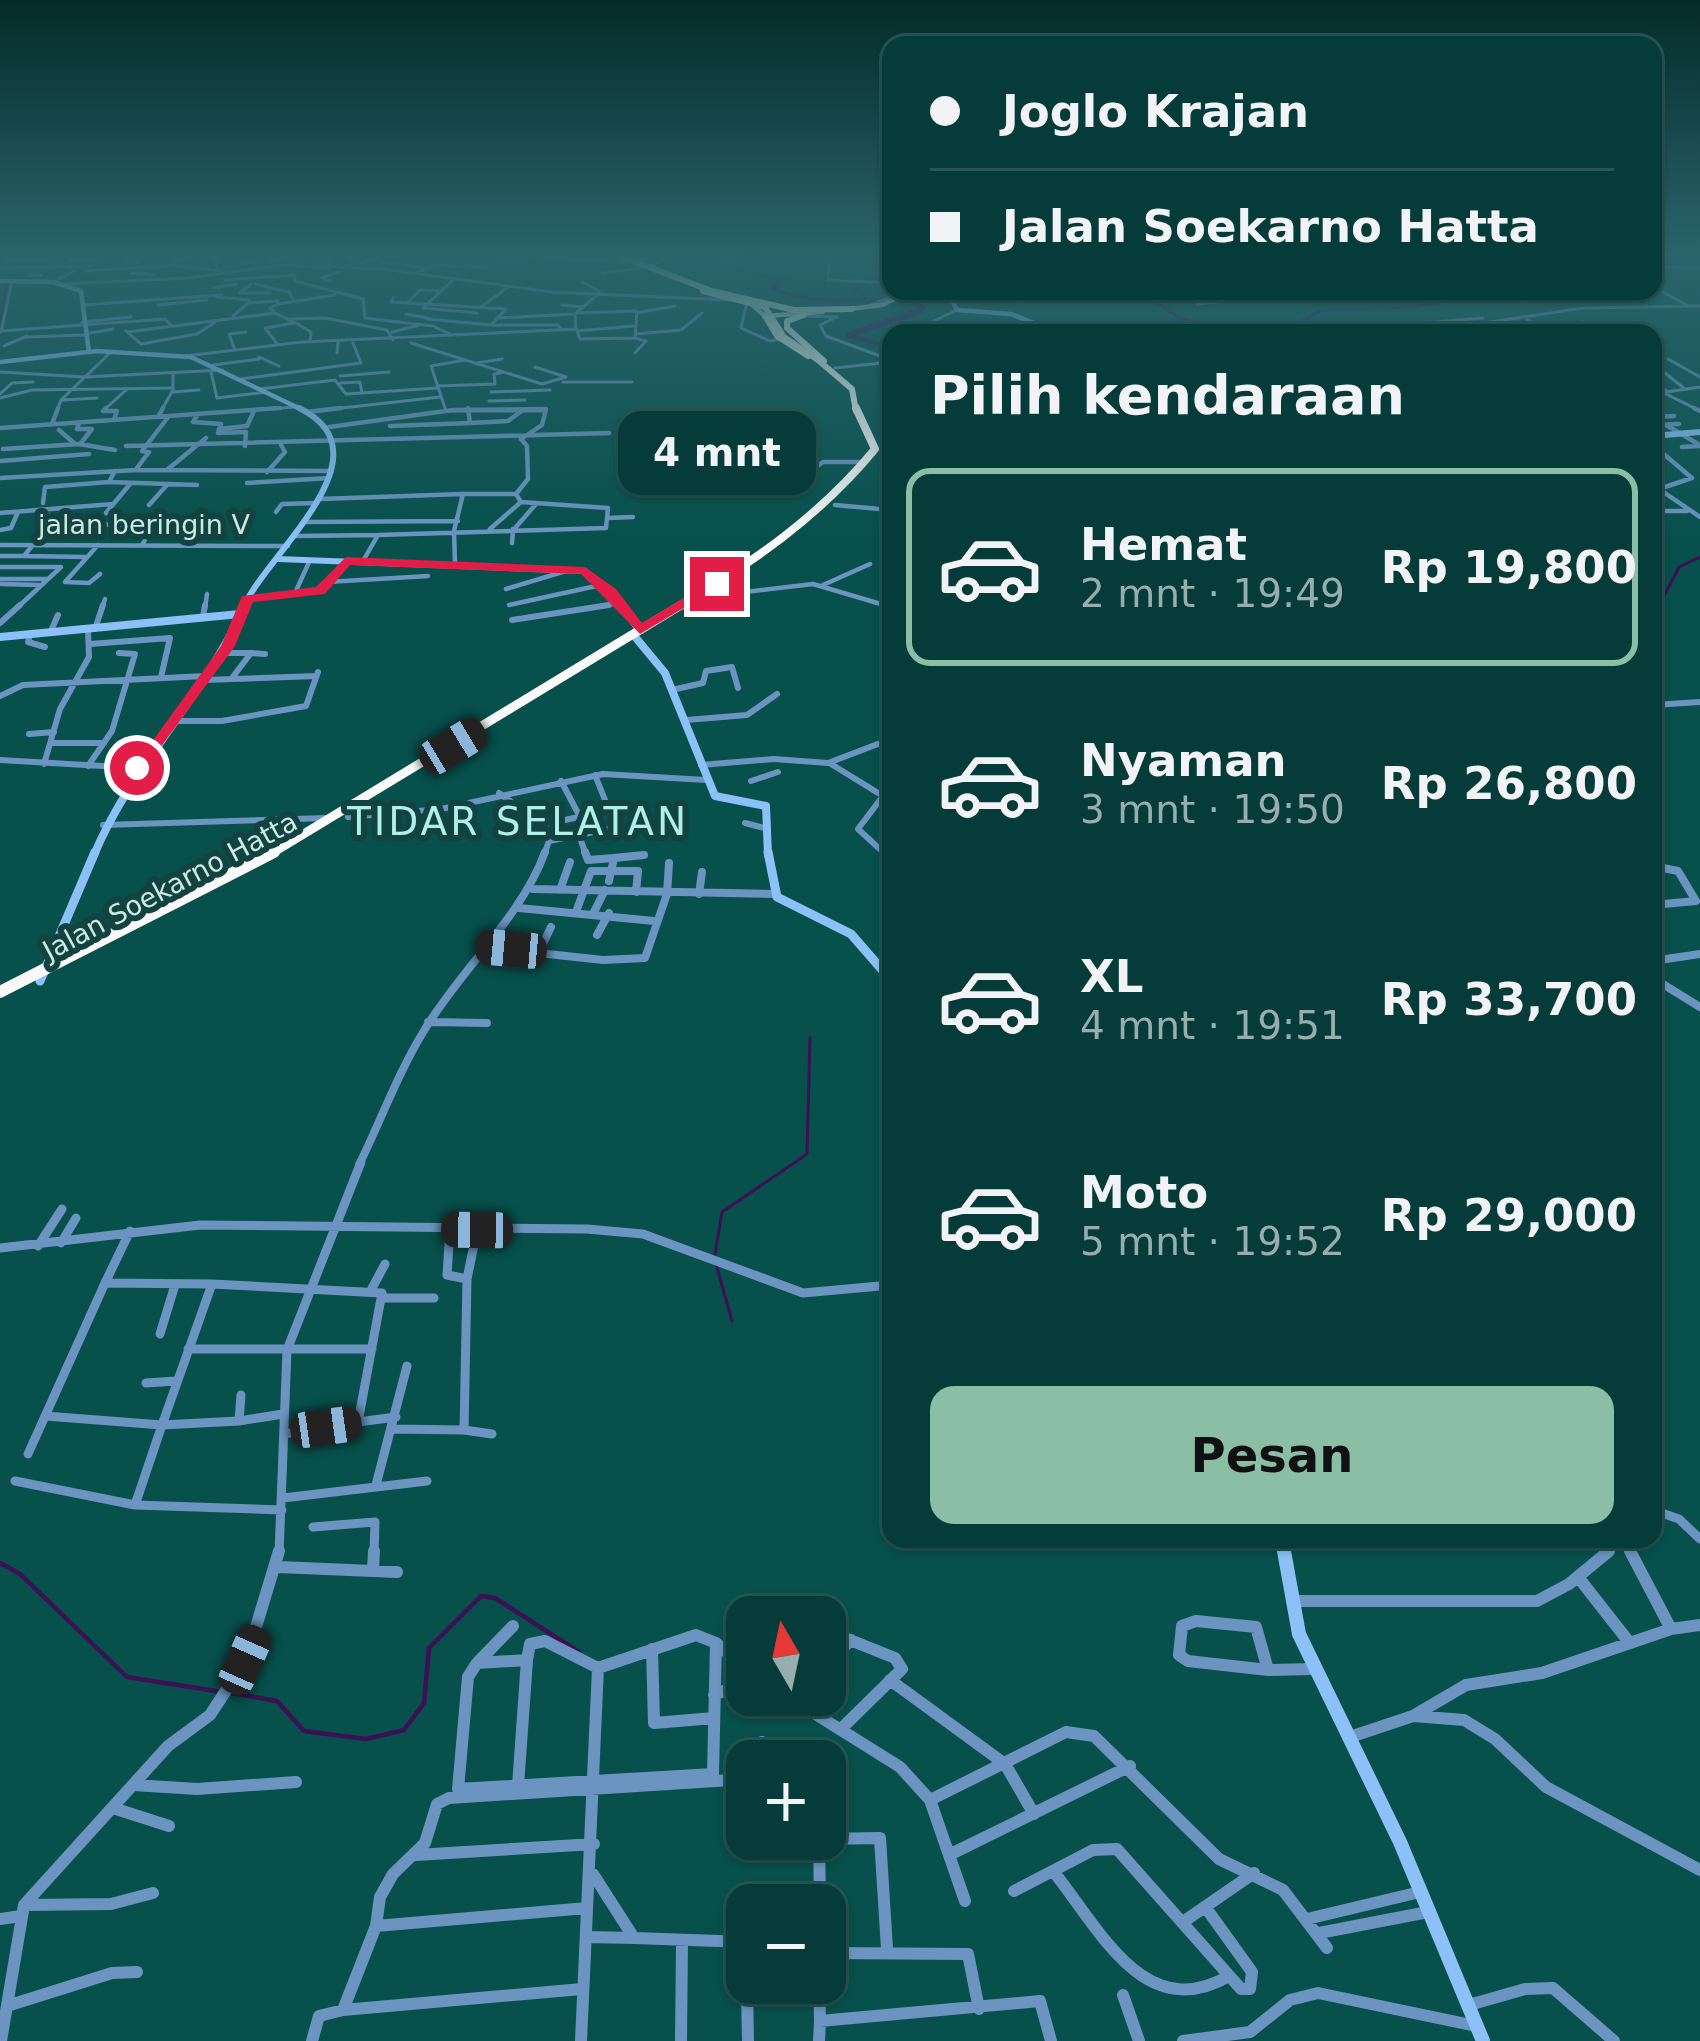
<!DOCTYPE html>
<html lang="id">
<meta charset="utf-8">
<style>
body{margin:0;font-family:"DejaVu Sans",sans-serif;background:#0e4341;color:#f1f3f6;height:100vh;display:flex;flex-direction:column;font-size:45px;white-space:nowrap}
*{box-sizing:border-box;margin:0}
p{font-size:39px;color:#97adae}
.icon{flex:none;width:66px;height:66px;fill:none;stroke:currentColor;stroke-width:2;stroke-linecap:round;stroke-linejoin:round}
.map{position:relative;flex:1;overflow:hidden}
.drawer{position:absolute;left:882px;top:324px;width:780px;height:1224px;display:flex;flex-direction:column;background:#053c39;border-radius:24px;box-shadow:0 3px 9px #0004,0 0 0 3px #265653}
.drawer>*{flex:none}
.top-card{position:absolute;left:882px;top:36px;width:780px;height:264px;border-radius:24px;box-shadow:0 3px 9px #0004,0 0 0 3px #265653;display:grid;align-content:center;height:264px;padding:0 48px;background:#053c39}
.needle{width:78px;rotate:351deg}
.tools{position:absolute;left:726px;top:1596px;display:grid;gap:24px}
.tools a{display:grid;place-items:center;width:120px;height:120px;border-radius:24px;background:#053c39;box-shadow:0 3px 9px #0004,0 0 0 3px #265653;font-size:60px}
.end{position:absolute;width:54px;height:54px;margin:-27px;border:15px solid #e11d48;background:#fff;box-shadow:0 0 0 6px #fff}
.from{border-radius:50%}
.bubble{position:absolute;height:84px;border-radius:24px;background:#053c39;box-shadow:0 3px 9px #0004,0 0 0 3px #265653;font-size:39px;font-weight:700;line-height:84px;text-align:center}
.car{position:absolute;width:36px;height:72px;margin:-36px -18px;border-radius:15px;box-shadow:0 0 9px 3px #0007;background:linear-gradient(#222 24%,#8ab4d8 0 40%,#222 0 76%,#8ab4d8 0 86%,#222 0)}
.top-card b{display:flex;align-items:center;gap:42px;height:114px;font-size:45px}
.top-card b+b{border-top:3px solid #265653}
.top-card i{width:30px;height:30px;background:#f1f3f6}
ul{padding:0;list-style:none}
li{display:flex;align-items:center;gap:36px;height:198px;margin:0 24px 18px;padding:0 24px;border:6px solid transparent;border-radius:24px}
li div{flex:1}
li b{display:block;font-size:45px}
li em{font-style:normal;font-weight:700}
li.on{border-color:#8abfa5}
li>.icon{width:108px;height:108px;stroke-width:1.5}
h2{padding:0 48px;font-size:54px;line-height:144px}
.cta{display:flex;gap:24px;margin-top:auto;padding:24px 48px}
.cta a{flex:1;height:138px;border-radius:24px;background:#8abfa5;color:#111;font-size:48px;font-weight:700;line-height:138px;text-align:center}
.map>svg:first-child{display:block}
</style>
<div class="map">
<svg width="1700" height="2041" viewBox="0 0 1700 2041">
<rect width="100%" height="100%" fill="#07504c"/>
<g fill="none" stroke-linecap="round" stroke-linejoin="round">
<path stroke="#3b1154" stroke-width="3" d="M875 253 871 257 891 271
M855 290 867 280 891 276
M1140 291 1180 318 1239 333
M0 320 6 285
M1281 333 1320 311 1413 307 1505 291
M1653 617 1679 567 1700 557
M715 1254 722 1212 807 1154 810 1038
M716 1264 732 1321"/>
<path stroke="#3b1154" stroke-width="4.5" d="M0 1563 20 1574 127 1677 222 1692
M232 1693 277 1701 304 1731 366 1739 404 1730 424 1703 429 1648 481 1596 495 1598 579 1652"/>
<path fill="#3b1154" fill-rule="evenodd" d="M753 253H763L728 266 785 278V280L777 288C821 307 873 292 921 301L926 309 919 315 856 335 891 346V350L845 337V333L918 308 916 305 901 302C856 300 811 308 770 289V287L778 280 717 266Z"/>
<path stroke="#6b95c0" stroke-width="3" d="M200 253 216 260 217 267
M344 253 358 263
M484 253 536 259
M545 253 536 259 634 262
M582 253H593
M829 253 828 280 891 283
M313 254 329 260V270
M319 254 339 253
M543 255H564
M11 256 145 253
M70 260 99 261
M4 261H51L61 255
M123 262H138
M241 262H263
M268 262 313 253
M383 262 428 268
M175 265 176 260 192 259
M347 266 397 253
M648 267 666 258
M1653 267 1700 268
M0 268 92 266
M86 271 175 265 222 271
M419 272 436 265 488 267
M131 273 154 275
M602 273 643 268
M29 275H41
M455 278 423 308 477 313
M226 280 295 275V281L363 299 365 318 433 326 450 334
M330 281 322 278 339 272
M53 282 74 271
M582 282 599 291
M63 284 188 278 283 265 383 269 552 292 729 300
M251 284 240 293H270
M255 284 289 292 293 300
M214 288 236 284
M1203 291 1222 297
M1234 291H1258
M1334 291 1343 295
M1355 291 1364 292
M1663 292 1688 306
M216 297 249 300
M393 298 391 302 506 309 491 325H558L562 330
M1264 298 1293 296 1290 291
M1312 298 1309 293 1314 291
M408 302 420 290 441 291
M1197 304 1227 301 1222 297
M83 305 221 295
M158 305 207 300
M562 305 583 307
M746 306 741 328 770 341 780 339
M868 306 906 291
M481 307 508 287
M275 313 270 308 278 304 335 295
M577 313 637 311 635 338 646 341 635 353
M637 313 675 306
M406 314 428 318
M233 316 248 303 278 301
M804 316 837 317 820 325 826 336 891 360
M496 318 575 314
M290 319 325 318 387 330 393 340
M427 319 491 325
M1527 320 1552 330 1532 333
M82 322 131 317
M296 323 311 332 310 342
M1394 323 1426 324
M1424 323 1483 318
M935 324 957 326 963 333
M634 326 577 331 580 339 635 338
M979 328 983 333
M1552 330 1583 322
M0 331 165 319 171 325
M126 331 141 344 197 334 214 323
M1 332 12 281
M127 332 275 313 295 323 265 328 278 345
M392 332 420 325
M908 333 957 310
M1004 333 1027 328 1038 333
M1418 333 1583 308 1700 306
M85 334 113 329
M636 334 681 330 702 313
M27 337 85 335
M411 343 542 384 566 377 535 367
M4 346 27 336
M235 350 229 334 246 332
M337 353 338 342
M185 356 302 342 576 329 575 314 598 294
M259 357 279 366
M1668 359 1700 377
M477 363 502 359
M213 365 259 359
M1655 365 1685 389
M835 368 890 362
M0 372 84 377 223 370
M211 372 217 398 266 392
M340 376 389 372
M241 379 361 363 353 343
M563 382H632
M341 383 360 382 362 393
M1653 383 1667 391
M437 386 495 384 494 374 501 373
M260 389 335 380 346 394 437 388
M173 392 199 390
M491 392 550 390
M1664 393 1700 411
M0 394 12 383 33 382
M1653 394 1700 387
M0 398 32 390 171 388
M63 400 97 398
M489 401 525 400
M57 411 61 400 112 351
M117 411H103L126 390
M161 411 173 390V374
M238 411 296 407
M315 411 440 397
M445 411H545
M446 411 431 366 466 360"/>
<path stroke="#6b95c0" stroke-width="4.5" d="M106 408 103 411H117L114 420
M1694 408 1700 411
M307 412 341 408
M197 416 193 422 221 424 218 433 246 432 245 446
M158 417 163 408
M1653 417 1674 416
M79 423 77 429H92L81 443
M470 423 508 421 523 410
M52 424 58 408
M1653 425 1679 424
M1666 425 1700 445
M390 426 470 423 468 408
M329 427 453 410 546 409 542 425 521 439 527 446 528 479 516 494H463
M0 428 280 408
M219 429 247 426 254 411
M59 430 74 443
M1653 445 1692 478 1659 489 1700 517
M126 446 609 433
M1682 447 1699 446
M3 449 79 444 115 450
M0 461 89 454
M137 468 149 452 142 451 169 416
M168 469 206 438
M115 471 109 482 197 485
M267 472 285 452 281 445
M806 474 823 462H864
M1653 474 1661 485
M0 478 136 470 332 471
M247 483 329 478
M749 491 769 477 815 467
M320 499 463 494 454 531 455 563
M43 503 45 487 109 482
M149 505 166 486
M835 505 891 510
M40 510 66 525 154 524 142 545
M1653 511H1687
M276 512 282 504 317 503
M0 513 113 504
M106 513 130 484
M608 518 633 517
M305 522 458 521
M516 527 536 504
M490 529 521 502
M0 530 11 528 18 512
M295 536 378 535
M512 543 513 529
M0 545 288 546
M98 545 65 582 89 583 100 574
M32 546 24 556 86 557
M0 556H24
M363 561 378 535 606 528 608 508 521 502 516 494
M0 567H61L17 608
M0 579H46
M327 582 428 576
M328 582 347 561
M1 584 40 585
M823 585 870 564
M506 589 566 571
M295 593 310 560
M703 597 813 584 891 607
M247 599 320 591
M509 605 601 585
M102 608 105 599
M205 608 207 594
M590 608 620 603"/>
<path stroke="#6b95c0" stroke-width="6" d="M883 605 891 607
M203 617 205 605
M512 620 609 605
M0 623 20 605
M95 629 103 605
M50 633 58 615
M30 635 28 642 45 647
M90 644 170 638 161 677
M223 653H251L232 678
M251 653 265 654
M204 680 316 676
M676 689 703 683 706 671 732 667 738 688
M883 693 891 705
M0 696 23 685 205 676
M1653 705 1700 702
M686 720 747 715 777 694
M174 721H222L306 706 318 672
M29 734 54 732
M51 743H104
M0 760 137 768
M44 764 60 709 89 657 88 629
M831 764 883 796 858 829 882 851
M1653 764 1659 774 1653 787
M701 765 774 759 828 763 891 739
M88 766 112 731 135 654 119 653
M561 781 580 817
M751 781 778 772
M499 793 543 825 549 841 544 855
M883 796 888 805 883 826
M348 817 441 809 603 774 706 780
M745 823 768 829
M103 825 326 818
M543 825 609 810 595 775
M579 835 586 855
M549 841 614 828 609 810"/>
<path stroke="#6b95c0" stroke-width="8" d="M585 852 588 860 614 858 609 881
M614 858 644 855
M1653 866 1678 871 1696 901 1653 905
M533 889 775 894
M560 890 570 862
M699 894 702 872
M176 901 192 870
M519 908 654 921
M1653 908 1661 919
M576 912 591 871H638L636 892
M594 912 605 890
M597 935 609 913
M482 947 603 960 645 958 667 894 669 863
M539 952 551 927
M1653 961 1700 954
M1653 978 1700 1007
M428 1022 487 1023
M359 1165C381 1120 399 1071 425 1029 462 968 522 916 545 852"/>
<path stroke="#6b95c0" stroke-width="9" d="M450 1229 447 1275 467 1279
M130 1231 105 1283 212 1284
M61 1243 76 1218
M38 1246 62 1209
M0 1248 200 1225 587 1229 643 1234 803 1293 891 1285
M370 1292 385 1264
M383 1298H434
M160 1334 175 1285
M188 1349H372
M146 1383 176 1381
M241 1395 239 1421 283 1414
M45 1416 162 1425 212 1284 382 1293 358 1422 284 1434
M358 1422 396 1417
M393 1429 464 1430 467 1279 477 1230
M464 1430 492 1434
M28 1454 105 1283
M15 1481 135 1505 282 1510
M376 1485 407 1366
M283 1498 427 1481
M135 1505 162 1425 239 1421
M1653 1510 1679 1519 1700 1539
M313 1527 375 1522 374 1554
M1624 1539 1632 1554
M279 1554 287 1350 361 1162
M1605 1554 1623 1539"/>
<path stroke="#6b95c0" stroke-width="12" d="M1630 1551 1671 1629
M278 1567 397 1572
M373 1570 374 1551
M1578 1577 1629 1642
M1292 1601H1537L1569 1584 1609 1551
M753 1608 764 1617
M1196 1621 1256 1627 1268 1670 1188 1661 1179 1655 1182 1626Z
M696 1635 716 1643 713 1774 458 1789 468 1677 477 1663 527 1660 530 1644 545 1641 598 1668Z
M716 1643 747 1670
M652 1649 654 1723 714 1718
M825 1649 840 1636 895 1658 902 1669 842 1728
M478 1662 513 1626
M825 1664 851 1640
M1268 1670 1314 1669
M890 1680 1005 1764 1034 1814
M714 1695 747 1681
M785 1695 900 1767 930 1800 1066 1732 1094 1736 1219 1859 1283 1890 1327 1948
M1413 1716 1466 1685 1542 1673 1671 1629 1700 1625
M1350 1737 1413 1716 1464 1720 1495 1739 1546 1787 1700 1870
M760 1761 762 1742 807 1761
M133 1785 197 1789 296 1782
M518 1786 527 1660
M930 1800 965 1901
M113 1808 169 1826
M819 1839 820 1905
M825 1839 880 1838 887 1949
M951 1854 1130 1766
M416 1855 594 1844
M1053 1871C1100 1929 1144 2025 1229 1976
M593 1874 634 1938 747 1942
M1014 1891 1093 1850 1117 1849 1241 1989H1250L1252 1972 1206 1908
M26 1905 111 1904 153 1893
M0 1919 21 1916
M1307 1919 1420 1892
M1183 1922 1254 1873
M376 1926 587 1908
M1319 1933 1428 1912
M586 1937 634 1938
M746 1943 748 2041
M825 1953 968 1954 979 2009
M819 1983 820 2021 1040 2001 1051 2041
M1123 1995 1139 2041
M1469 2005 1525 1989 1553 1988 1614 2041
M7 2006 112 1973 137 1972
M343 2010 376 1926 380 1897 393 1874 425 1843 437 1804 449 1798 747 1779
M1 2041 24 1905 168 1746 210 1715 246 1660 279 1551
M312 2041 319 2016 343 2010 582 1989
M581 2041 598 1668
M681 2041 682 1942
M819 2041 820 2021
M1183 2041 1250 2032 1290 2000 1318 1993 1476 2026"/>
<path stroke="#8bc1f7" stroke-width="4.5" d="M0 281 53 282 81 291 89 352
M911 292 952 300 957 310 1011 314 1059 333
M0 362 97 351 191 357 305 411"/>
<path stroke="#8bc1f7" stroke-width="6" d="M1653 436 1700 432
M278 559 585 571 623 608
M243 608C267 553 393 454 299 408"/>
<path stroke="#8bc1f7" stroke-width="8" d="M621 605 640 630
M0 637 240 614
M636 638 665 673 715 796 766 806 768 855
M94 855C132 764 206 695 245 605"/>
<path stroke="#8bc1f7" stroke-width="9" d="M768 852 777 897 851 934 891 980
M40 981 95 852"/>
<path stroke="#8bc1f7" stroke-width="10" d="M1282 1539 1285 1554"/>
<path stroke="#8bc1f7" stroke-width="14" d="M1284 1551 1299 1634 1400 1842 1483 2041"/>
<path stroke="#cedef0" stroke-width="4.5" d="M751 304 765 316 823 312
M841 310 882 305 912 291"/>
<path stroke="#f9f9f9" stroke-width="6" d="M612 253 709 290
M707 290 794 310 852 309
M804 315 787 321V328L824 361
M765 316 777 336 808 356
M818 360 852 389 856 411"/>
<path stroke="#f9f9f9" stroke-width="8" d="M676 608C752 563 819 517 875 449L856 408"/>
<path stroke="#f9f9f9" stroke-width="9" d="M269 855 681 605"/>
<path stroke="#f9f9f9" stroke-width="12" d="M0 992 274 852"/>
<path stroke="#f9f9f9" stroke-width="6" d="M703 291 765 307 784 337 818 360"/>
</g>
<linearGradient id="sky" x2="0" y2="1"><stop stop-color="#042c2a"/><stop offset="0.47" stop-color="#2b646c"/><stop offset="1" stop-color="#2b646c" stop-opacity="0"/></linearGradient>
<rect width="1700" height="539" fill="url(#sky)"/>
<path fill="#e11d48" d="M346 557 585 567 616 589 642 623 712 581 724 584 640 634 581 574 350 565 325 594 253 602 235 646 143 771H131L221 646 242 596 316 587Z"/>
<g text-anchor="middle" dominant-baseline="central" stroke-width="12" stroke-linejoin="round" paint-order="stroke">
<g font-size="27" fill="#ccebe8" stroke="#124340">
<text x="144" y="524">jalan beringin V</text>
<text transform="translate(170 886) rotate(-28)">Jalan Soekarno Hatta</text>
</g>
<g font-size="39" letter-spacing="3" fill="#b0f0ea" stroke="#124340">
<text x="518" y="821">TIDAR SELATAN</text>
</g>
</g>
</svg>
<div class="tools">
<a><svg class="needle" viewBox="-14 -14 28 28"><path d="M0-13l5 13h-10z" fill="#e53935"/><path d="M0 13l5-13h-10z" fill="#97adae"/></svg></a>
<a>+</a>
<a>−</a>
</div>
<i class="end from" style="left:137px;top:768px"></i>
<i class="end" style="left:717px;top:584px"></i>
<div class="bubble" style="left:618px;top:411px;width:198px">4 mnt</div>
<i class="car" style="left:453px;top:746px;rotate:59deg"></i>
<i class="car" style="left:511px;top:949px;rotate:275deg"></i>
<i class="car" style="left:477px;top:1230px;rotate:271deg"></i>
<i class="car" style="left:326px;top:1427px;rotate:82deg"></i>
<i class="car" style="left:245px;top:1660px;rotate:24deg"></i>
<div class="top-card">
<b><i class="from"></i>Joglo Krajan</b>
<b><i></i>Jalan Soekarno Hatta</b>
</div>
<section class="drawer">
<h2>Pilih kendaraan</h2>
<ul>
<li class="on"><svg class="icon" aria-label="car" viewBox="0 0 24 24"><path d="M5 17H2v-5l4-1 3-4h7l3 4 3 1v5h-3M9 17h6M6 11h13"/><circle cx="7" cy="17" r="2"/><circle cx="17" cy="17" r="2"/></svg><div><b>Hemat</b><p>2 mnt · 19:49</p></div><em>Rp 19,800</em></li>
<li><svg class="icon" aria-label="car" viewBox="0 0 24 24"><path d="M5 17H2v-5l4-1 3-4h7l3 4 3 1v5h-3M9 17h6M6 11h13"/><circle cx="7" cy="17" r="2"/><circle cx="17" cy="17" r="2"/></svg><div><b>Nyaman</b><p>3 mnt · 19:50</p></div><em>Rp 26,800</em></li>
<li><svg class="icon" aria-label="car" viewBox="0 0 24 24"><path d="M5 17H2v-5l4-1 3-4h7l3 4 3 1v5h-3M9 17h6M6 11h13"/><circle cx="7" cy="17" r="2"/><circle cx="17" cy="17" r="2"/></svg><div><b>XL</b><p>4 mnt · 19:51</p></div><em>Rp 33,700</em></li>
<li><svg class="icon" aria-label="car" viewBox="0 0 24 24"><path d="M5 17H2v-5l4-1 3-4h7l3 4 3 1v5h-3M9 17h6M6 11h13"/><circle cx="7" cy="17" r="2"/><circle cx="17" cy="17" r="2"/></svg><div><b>Moto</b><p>5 mnt · 19:52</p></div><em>Rp 29,000</em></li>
</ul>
<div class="cta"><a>Pesan</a></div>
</section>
</div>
